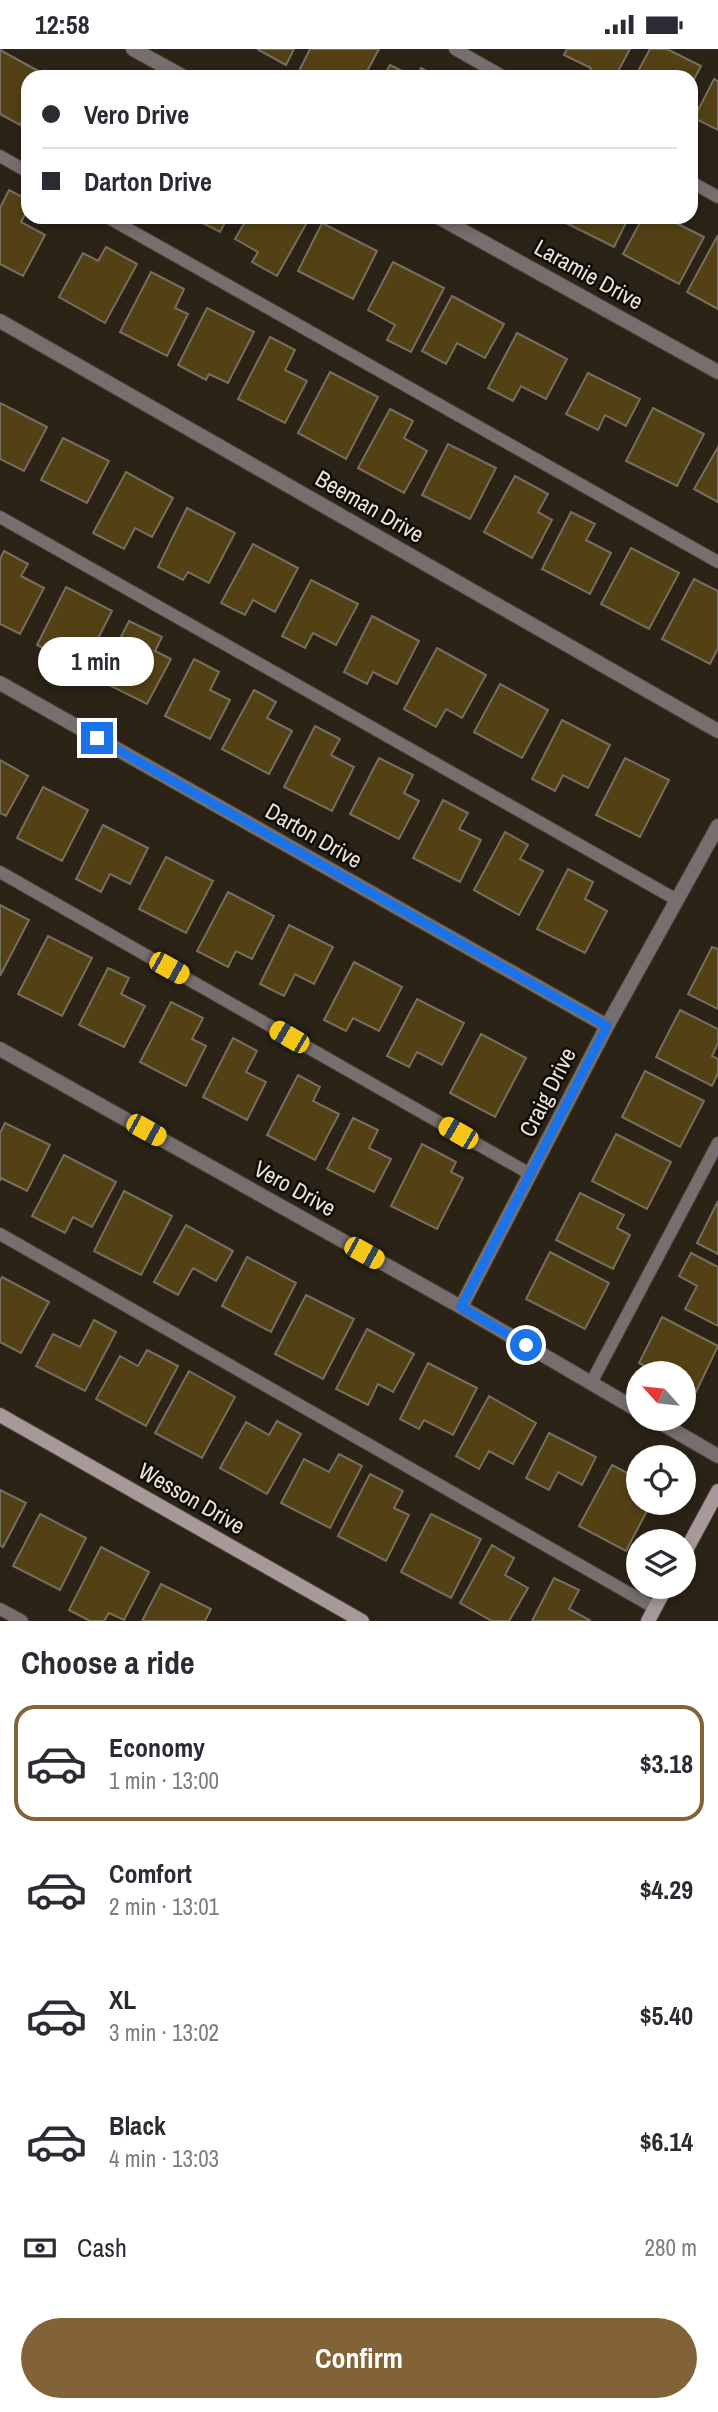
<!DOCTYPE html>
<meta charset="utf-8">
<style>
body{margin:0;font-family:"Archivo Narrow",sans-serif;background:#f7f7f7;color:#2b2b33;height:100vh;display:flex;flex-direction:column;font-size:26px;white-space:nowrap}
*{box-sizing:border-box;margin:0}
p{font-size:23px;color:#7c7c81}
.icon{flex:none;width:38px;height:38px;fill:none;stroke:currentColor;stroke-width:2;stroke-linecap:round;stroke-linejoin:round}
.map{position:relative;height:1572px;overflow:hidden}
.sheet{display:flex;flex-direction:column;background:#fff;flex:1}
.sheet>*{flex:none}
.hud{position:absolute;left:21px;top:21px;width:677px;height:154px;border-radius:21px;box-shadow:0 4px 10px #0003;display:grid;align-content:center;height:154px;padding:0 21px;background:#fff}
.needle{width:46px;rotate:297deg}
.tools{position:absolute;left:626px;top:1312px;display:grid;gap:14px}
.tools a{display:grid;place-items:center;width:70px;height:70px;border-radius:50%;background:#fff;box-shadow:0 4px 10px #0003;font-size:35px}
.end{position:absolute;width:32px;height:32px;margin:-16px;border:9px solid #1a73e8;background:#fff;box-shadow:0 0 0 4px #fff}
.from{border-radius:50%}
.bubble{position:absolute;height:49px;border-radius:24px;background:#fff;box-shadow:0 4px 10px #0003;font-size:23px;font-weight:700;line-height:49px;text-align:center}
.car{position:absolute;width:21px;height:42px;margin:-21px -10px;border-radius:9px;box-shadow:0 0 5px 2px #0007;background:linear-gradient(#f5c518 24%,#345 0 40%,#f5c518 0 76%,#345 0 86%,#f5c518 0)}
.hud b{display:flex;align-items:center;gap:24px;height:66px;font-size:26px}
.hud b+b{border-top:2px solid #e1e1e2}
.hud i{width:18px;height:18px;background:#2b2b33}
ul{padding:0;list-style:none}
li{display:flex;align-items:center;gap:21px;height:116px;margin:0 14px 10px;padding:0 7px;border:4px solid transparent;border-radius:21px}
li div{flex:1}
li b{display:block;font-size:26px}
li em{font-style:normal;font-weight:700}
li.current{border-color:#826337}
li>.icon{width:63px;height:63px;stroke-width:1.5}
h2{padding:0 21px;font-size:32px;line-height:84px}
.pay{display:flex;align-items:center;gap:18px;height:77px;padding:0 21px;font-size:26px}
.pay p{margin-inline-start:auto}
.button{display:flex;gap:14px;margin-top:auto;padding:14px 21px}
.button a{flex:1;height:80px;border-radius:42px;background:#826337;color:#fff;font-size:28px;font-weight:700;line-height:80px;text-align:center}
.status{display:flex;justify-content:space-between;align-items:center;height:49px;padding:0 35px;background:#fff;direction:ltr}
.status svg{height:19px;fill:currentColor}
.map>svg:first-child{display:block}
</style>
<div class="status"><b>12:58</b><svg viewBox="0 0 49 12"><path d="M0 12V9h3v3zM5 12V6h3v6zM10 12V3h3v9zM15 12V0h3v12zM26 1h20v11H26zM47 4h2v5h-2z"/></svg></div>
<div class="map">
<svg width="718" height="1572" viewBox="0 0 718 1572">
<rect width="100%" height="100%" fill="#2a2316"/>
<path fill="#534115" stroke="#766e5e" stroke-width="2" d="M257 0H294L286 16Z
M310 0H379L364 28H311L299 22Z
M567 0H630L615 28H586L591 19 564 6Z
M650 0H667L701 17 691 36V28H640L636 26Z
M0 1 46 26 28 28V61L20 76 0 65Z
M390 16 414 28H383Z
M421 19 438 28H416Z
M714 30 718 32V81L694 69Z
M9 141 28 151V160L21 173 45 186 23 227 0 215V159Z
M191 168H228L220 183Z
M248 168H310L277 227 252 213 258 203 235 190Z
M562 168H629L614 198 560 171Z
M643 168H677L674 173 704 188 679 235 623 205Z
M322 174 377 202 353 250 298 222Z
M718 186V260L687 243Z
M106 198 137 215 105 274 59 248 83 204 98 212Z
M393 213 444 239 411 303 387 291 395 276 368 261Z
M151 223 184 240 175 259 188 265 167 307 120 283Z
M452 247 504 275 485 309 457 294 446 315 422 302Z
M207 259 254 283 228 334 209 325 206 331 178 316Z
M517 284 567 310 546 350 521 337 513 352 488 339Z
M270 288 295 301 285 321 307 332 285 374 238 350Z
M330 323 378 348 346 410 298 384Z
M588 324 640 350 626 377 605 366 598 381 566 365Z
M0 354 47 378 24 422 0 410Z
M653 359 704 385 677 437 626 412Z
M390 360 413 372 404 389 427 402 404 444 358 419Z
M63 389 109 412 87 454 41 431Z
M448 395 496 419 470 470 422 446Z
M718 398V453L694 440Z
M126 423 173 449 152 488 135 479 124 500 93 484Z
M515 427 548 445 538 463 552 471 532 509 484 483Z
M187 459 235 484 209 534 188 523 183 531 158 518Z
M571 463 595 475 586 491 611 504 590 545 542 520Z
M253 495 298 519 275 563 253 551 245 566 221 554Z
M631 499 679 524 649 580 601 555Z
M4 502 28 515 21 527 44 539 20 585 0 575V510Z
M694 530 718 542V599L710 615 662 590Z
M311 531 358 555 336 596 313 584 305 599 282 587Z
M66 538 112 562 83 619 37 596Z
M372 567 419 592 397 635 373 623 367 635 344 623Z
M129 572 162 588 155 602 171 610 147 655 99 631Z
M437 599 486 626 462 669 446 660 436 678 404 660Z
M194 610 219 623 210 641 230 651 210 690 165 667Z
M500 635 548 661 522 709 474 683Z
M254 641 276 653 267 669 292 682 269 725 222 700Z
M562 671 610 696 588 739 563 726 555 742 532 730Z
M315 677 340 690 331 706 354 718 332 762 284 738Z
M379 709 413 726 404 744 419 752 399 790 350 765Z
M625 709 669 731 640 788 596 766Z
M0 711 28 727 6 767 0 764Z
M43 738 88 761 62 812 17 789Z
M443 751 468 764 459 780 481 791 460 833 413 809Z
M103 776 148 799 130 835 110 825 101 843 76 830Z
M505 783 528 796 520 810 543 822 519 866 474 841Z
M166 808 213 832 186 884 139 860Z
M568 820 593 833 585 850 607 862 585 904 537 880Z
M228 843 274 867 252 910 236 902 228 918 197 902Z
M0 856 29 871 0 927Z
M289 876 333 898 314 935 295 925 284 947 260 935Z
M48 887 92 909 62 967 18 945Z
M712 898 718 900V960L688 945Z
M354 913 402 938 379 982 353 969 346 982 324 971Z
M108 919 129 929 121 945 145 957 124 998 79 976Z
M417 950 464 974 442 1016 417 1003 409 1018 387 1007Z
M171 953 203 969 192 990 206 997 186 1037 140 1013Z
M680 961 718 980V994L712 1007 718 1010V1024L712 1037 656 1008Z
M481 985 526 1009 495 1068 450 1044Z
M233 989 257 1002 246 1023 266 1033 247 1071 203 1048Z
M645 1022 704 1052 680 1098 622 1068Z
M298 1026 320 1038 313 1052 339 1065 315 1111 267 1086Z
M353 1069 378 1081 369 1099 391 1110 374 1143 327 1120Z
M5 1074 50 1096 27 1142 1 1129 0 1132V1084Z
M616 1085 671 1113 647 1160 592 1132Z
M422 1095 456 1113 451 1123 463 1129 437 1180 391 1157Z
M64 1106 116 1133 92 1178 73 1168 65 1184 32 1167Z
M124 1142 172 1167 141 1226 94 1202Z
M580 1144 624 1166 617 1179 630 1186 613 1220 556 1191Z
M718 1152V1205L697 1194Z
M186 1176 233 1202 216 1232 193 1219 178 1246 154 1233Z
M550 1203 609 1234 585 1280 526 1250Z
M691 1204 718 1218V1277L685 1260 697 1237 679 1227Z
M247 1208 296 1234 271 1283 222 1257Z
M2 1228 49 1253 21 1304 0 1293V1232Z
M306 1246 354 1270 323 1330 275 1305Z
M662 1268 718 1297 696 1343 684 1337V1325H660L639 1314Z
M94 1271 116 1283 85 1342 36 1317 53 1285 80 1298Z
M367 1280 414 1305 393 1343 378 1335 368 1356 336 1340Z
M147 1301 178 1317 146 1377 96 1350 120 1307 138 1317Z
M428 1314 477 1339 453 1386 424 1371 419 1380 400 1370Z
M189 1322 235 1348 202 1409 155 1384Z
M489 1347 536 1374 513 1415 489 1402 479 1420 456 1407Z
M277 1372 301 1385 267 1445 220 1419 246 1373 269 1386Z
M549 1384 596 1408 582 1436 558 1423 549 1441 526 1429Z
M339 1405 362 1417 330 1479 281 1454 304 1410 329 1423Z
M612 1416 639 1430V1454H651L626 1502 579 1477Z
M370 1425 403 1442 394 1459 409 1466 386 1512 338 1487Z
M0 1441 26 1454 3 1498 0 1496Z
M40 1465 86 1489 60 1541 13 1517Z
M431 1465 481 1490 451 1549 401 1523Z
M492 1496 514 1509 505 1526 528 1539 509 1572H492L460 1554Z
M101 1498 149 1523 124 1571 109 1564 104 1572H90L69 1561Z
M554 1529 579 1541 569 1560 591 1572H532Z
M161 1535 211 1560 205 1572H142Z"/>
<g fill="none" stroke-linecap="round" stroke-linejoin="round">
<defs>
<path id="lane" d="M455 0 504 28
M0 107 28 123
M691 133 718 148
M107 168 718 513
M0 468 677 851
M0 823 530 1125
M0 1185 655 1559
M591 1334 718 1094
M0 1560 22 1572"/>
<path id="street" d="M133 0 184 28
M438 168 718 323
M0 272 718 682
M0 634 607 977
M0 1000 461 1258 639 1362
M461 1258 607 977 718 777
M654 1370 718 1407"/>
<path id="secondary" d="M0 1366 362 1572
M684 1505 718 1442
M648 1572 666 1538"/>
</defs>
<use href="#lane" stroke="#453e32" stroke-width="14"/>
<use href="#street" stroke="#453e32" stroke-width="16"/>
<use href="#secondary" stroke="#453e32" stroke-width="16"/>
<use href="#lane" stroke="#776e6f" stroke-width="12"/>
<use href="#street" stroke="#776e6f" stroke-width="14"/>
<use href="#secondary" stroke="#a7989a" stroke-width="14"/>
</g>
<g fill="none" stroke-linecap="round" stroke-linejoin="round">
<path stroke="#1a73e8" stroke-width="9" d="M97 689 607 977 461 1258 526 1296"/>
</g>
<g text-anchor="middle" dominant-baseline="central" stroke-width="5" stroke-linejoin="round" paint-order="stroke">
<g font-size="23" fill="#eae6dd" stroke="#100d07">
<text transform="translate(589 225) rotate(29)">Laramie Drive</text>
<text transform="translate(370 457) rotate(30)">Beeman Drive</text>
<text transform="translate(314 786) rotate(30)">Darton Drive</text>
<text transform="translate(547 1043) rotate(-63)">Craig Drive</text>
<text transform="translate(295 1139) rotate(29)">Vero Drive</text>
<text transform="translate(192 1449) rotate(30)">Wesson Drive</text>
</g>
</g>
</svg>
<div class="tools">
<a><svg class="needle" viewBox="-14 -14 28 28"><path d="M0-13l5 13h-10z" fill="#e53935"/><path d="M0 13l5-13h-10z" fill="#7c7c81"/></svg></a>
<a><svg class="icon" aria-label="locate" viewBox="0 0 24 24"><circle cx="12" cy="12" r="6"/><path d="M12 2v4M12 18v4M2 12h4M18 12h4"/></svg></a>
<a><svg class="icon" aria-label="layers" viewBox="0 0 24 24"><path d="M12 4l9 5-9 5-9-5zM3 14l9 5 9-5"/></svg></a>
</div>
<i class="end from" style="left:526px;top:1296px"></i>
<i class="end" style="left:97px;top:689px"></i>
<div class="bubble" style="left:38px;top:588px;width:116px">1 min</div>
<i class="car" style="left:169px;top:919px;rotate:119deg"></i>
<i class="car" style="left:289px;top:988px;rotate:300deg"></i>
<i class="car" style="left:146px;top:1081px;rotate:119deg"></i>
<i class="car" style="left:458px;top:1084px;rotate:300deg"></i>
<i class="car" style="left:364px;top:1204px;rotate:119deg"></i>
<div class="hud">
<b><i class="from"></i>Vero Drive</b>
<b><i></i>Darton Drive</b>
</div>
</div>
<section class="sheet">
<h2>Choose a ride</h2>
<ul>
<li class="current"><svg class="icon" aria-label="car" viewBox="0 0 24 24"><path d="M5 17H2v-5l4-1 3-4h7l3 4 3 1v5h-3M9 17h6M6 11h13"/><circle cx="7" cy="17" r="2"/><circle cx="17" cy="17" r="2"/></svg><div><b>Economy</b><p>1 min · 13:00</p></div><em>$3.18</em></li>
<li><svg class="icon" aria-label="car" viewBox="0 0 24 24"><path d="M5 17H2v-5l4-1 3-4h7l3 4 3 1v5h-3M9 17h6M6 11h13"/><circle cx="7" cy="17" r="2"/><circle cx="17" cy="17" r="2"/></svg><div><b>Comfort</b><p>2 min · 13:01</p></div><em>$4.29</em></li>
<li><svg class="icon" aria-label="car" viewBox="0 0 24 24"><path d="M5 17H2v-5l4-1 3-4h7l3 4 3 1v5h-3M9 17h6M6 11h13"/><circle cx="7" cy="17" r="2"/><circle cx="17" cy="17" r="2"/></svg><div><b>XL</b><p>3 min · 13:02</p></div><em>$5.40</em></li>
<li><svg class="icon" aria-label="car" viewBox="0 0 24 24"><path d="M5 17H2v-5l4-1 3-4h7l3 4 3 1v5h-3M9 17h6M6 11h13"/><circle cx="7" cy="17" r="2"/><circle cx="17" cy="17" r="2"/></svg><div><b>Black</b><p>4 min · 13:03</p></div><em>$6.14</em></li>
</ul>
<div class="pay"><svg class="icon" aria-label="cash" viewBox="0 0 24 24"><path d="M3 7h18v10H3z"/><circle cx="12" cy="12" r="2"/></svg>Cash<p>280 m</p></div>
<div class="button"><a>Confirm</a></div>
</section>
